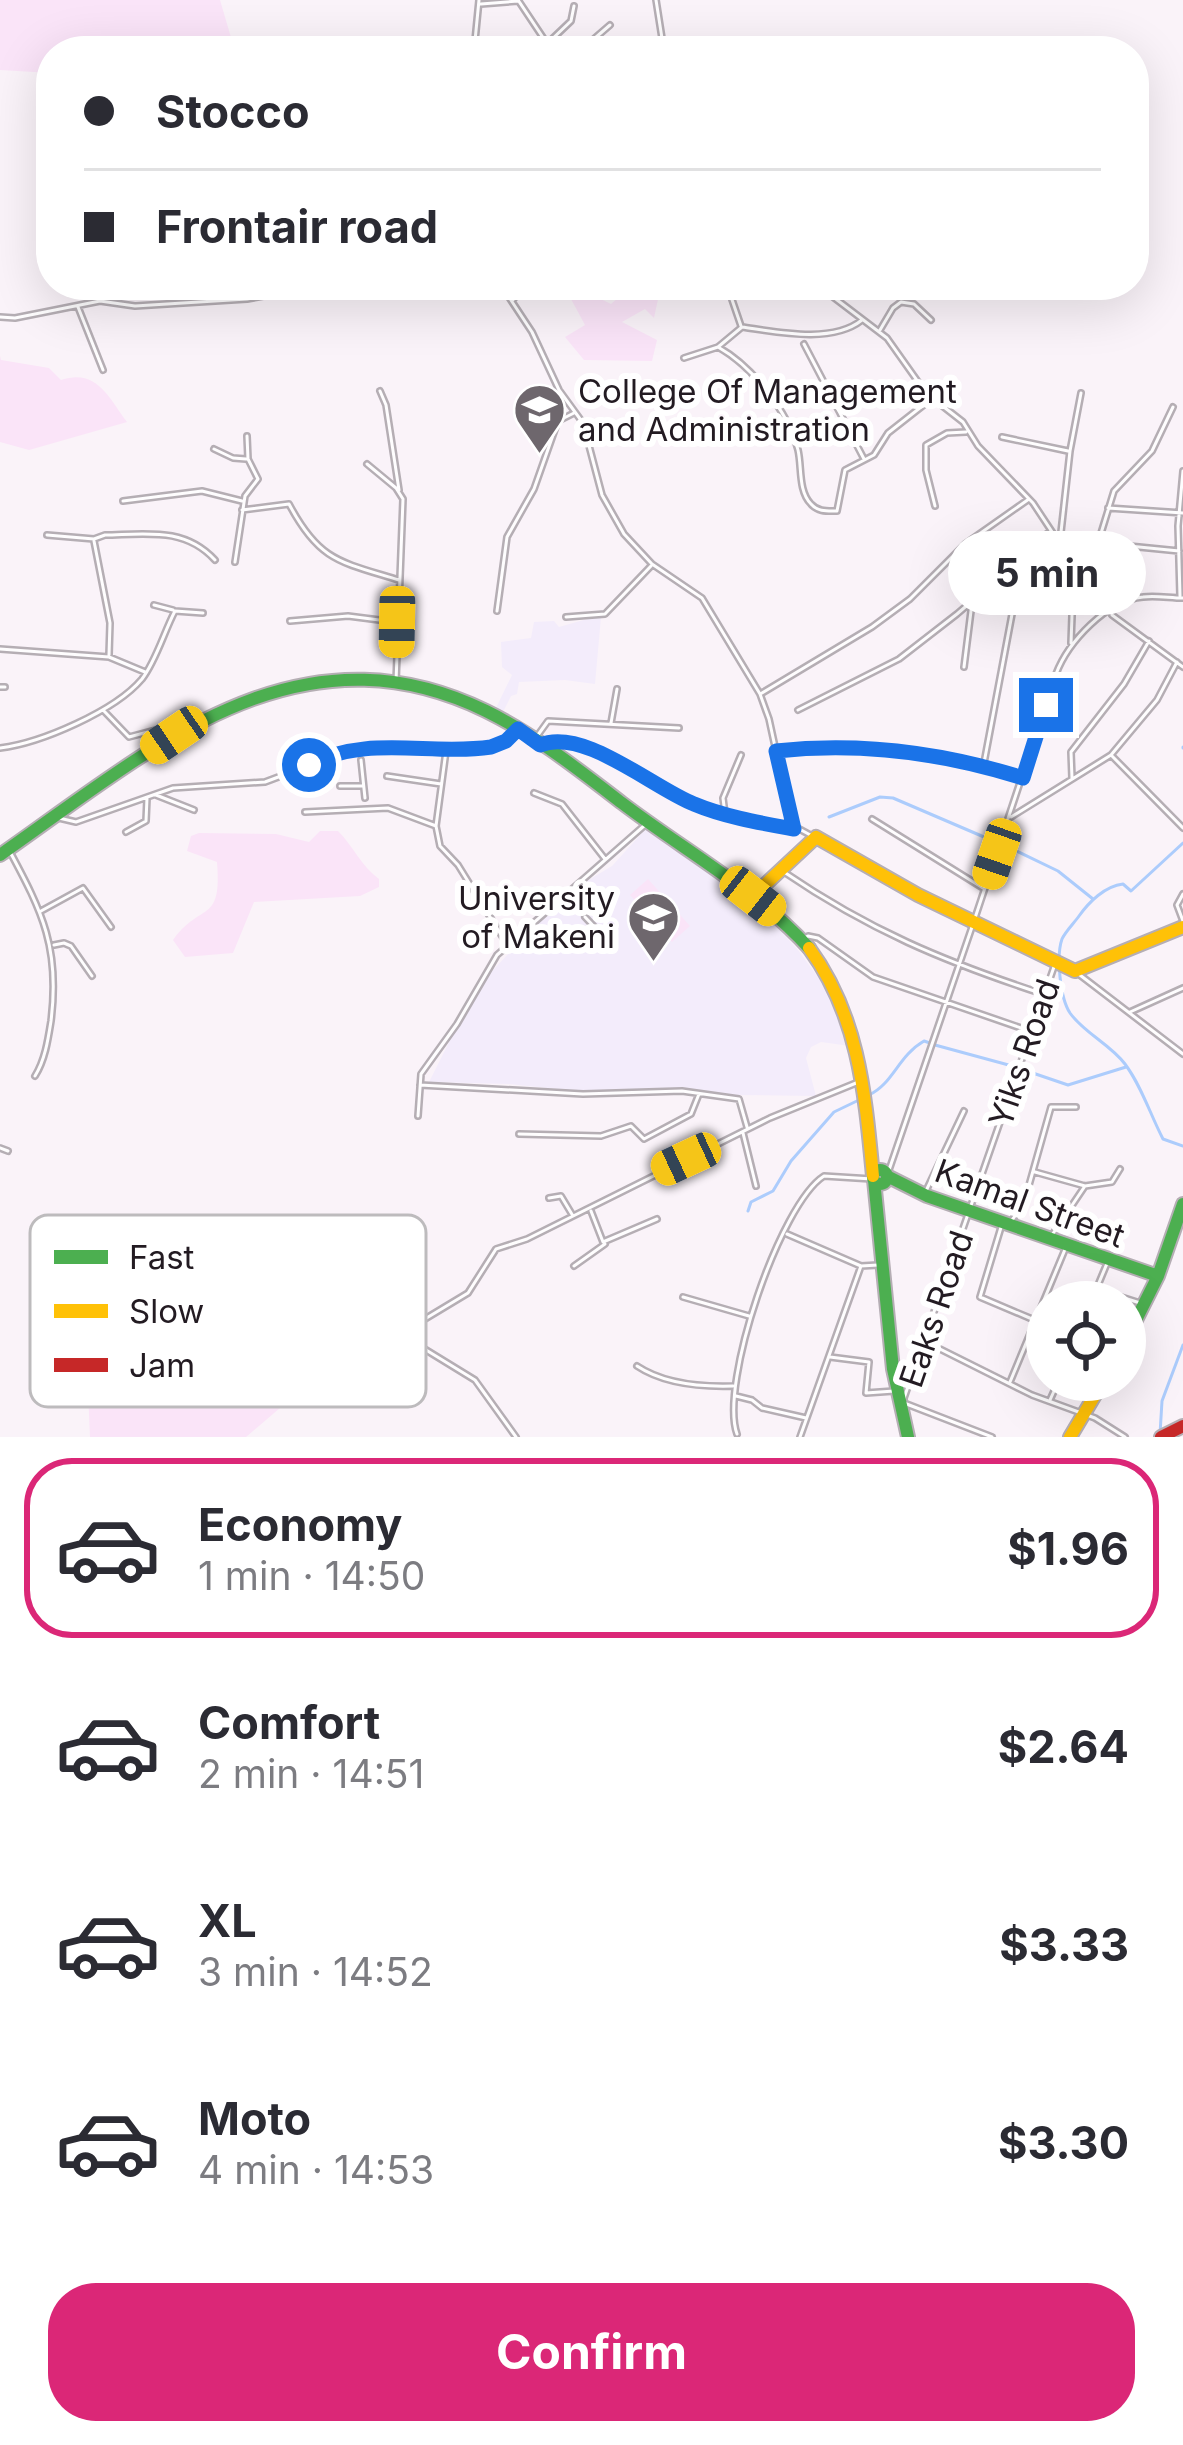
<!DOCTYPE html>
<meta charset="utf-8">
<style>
body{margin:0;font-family:Inter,sans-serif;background:#f7f7f7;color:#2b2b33;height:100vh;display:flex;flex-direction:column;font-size:45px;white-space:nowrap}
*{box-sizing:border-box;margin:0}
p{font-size:39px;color:#7c7c81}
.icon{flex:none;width:66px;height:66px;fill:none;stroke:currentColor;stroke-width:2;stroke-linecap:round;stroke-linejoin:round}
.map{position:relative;height:1437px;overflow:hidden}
.drawer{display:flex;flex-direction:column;background:#fff;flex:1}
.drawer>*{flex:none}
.guide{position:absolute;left:36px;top:36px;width:1113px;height:264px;border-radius:48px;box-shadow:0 12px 48px #0002;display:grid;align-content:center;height:264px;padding:0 48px;background:#fff}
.controls{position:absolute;left:1026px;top:1281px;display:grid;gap:24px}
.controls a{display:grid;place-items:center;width:120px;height:120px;border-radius:50%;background:#fff;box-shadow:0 12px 48px #0002;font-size:60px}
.end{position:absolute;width:54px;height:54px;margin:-27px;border:15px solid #1a73e8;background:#fff;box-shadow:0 0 0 6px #fff}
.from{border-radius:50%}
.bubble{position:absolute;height:84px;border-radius:42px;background:#fff;box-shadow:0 12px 48px #0002;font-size:39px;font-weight:700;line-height:84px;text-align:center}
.car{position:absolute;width:36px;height:72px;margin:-36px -18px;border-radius:15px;box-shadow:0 0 9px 3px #0007;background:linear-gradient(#f5c518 24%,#345 0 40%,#f5c518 0 76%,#345 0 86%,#f5c518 0)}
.guide b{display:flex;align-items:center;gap:42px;height:114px;font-size:45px}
.guide b+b{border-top:3px solid #e1e1e2}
.guide i{width:30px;height:30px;background:#2b2b33}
ul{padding:21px 0 0;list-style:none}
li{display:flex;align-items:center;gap:36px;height:180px;margin:0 24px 18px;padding:0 24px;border:6px solid transparent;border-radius:48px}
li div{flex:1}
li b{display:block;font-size:45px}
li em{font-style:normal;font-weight:700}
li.current{border-color:#db2777}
li>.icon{width:108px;height:108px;stroke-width:1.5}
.cta{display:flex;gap:24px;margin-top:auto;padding:24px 48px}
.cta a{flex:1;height:138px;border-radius:48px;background:#db2777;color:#fff;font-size:48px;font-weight:700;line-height:138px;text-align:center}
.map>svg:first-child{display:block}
</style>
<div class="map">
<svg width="1183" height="1437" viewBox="0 0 1183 1437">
<rect width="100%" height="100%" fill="#faf3f9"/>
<path fill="#f3ecfb" d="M594 617H601L595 684 565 680 519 682 517 694 511 696 501 716 494 712 512 675 502 667 501 642 531 638 534 622 554 621 559 627Z
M652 822 754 901 798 950 837 1003 850 1046 821 1042 811 1047 806 1058 816 1096 734 1095 669 1088 592 1093 509 1084 429 1082 477 987 527 934 577 887 612 866Z"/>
<path fill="#fae4f8" d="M0 0H220L235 51H51V73L0 70Z
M619 285H661L654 318 645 309 622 322 657 340 652 361 584 360 565 337 585 325 571 299 582 290 611 304 626 291Z
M0 356 1 360 49 368 61 380C96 368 108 396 127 422L29 450 0 442Z
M320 831H338C354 847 361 866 379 879V887L360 896 254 902 233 953 185 957 173 940C201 901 222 925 217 862L187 851 191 836 199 833 276 834 309 842Z
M648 879 690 926 672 942 630 895Z
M266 1344 287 1402 246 1437H90L87 1367 175 1348Z"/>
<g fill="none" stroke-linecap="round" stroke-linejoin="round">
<path stroke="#acccfc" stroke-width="3" d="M1183 747V748
M829 817 880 797 893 798 998 843
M1183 843 1131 891 1123 884C1105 886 1089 902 1079 916 1074 923 1065 932 1062 939 1056 956 1060 998 1070 1013 1084 1033 1110 1044 1125 1064 1142 1087 1150 1114 1163 1139L1183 1146
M1002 844 1058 871 1093 899
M935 1045 1016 1067
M1021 1069 1068 1085 1126 1067
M869 1095C893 1084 898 1056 924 1041L930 1043
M748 1211 751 1202 773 1191 791 1161 834 1112 861 1099
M1160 1434 1162 1401 1183 1345"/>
<defs>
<path id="street" d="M518 0 552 51
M656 0 664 51
M481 4 518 1
M549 42 571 21 574 6
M474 51 479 0
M580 51 610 25
M501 285 532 332 559 390 583 423 602 495 624 534 652 564 702 598 760 694 769 719 792 825 814 837
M727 285 741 326
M805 285 824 290 887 338 926 393 963 422 978 446 1033 503 1070 559 1109 585 1138 596
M513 300 523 285
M78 307 103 370
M0 317 15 318 100 301 135 306 247 299 326 285
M880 330 893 308 901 302 914 304 931 320
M804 344 864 459
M718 347C752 366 788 411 798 450 802 467 798 491 811 504 818 512 827 511 837 511L845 470 874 455 888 433 930 400
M684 358 718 347 742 327C777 332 832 344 862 320
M380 391 386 405 399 490
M1002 437 1068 451
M214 449 233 458 246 459
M367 464 396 488 403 499 396 682
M123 501 202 491 242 501
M935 506 926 470V445L947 433 966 432
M1108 508 1183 513
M242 510 289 504C319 561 340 562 399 580
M47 535 94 539 105 535C147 534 185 527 215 560
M94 541 110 623 109 655
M1060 541 1070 451 1081 393
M1099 543 1179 551
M235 562 245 496 258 479 248 459 247 436
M1180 596 1178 526 1183 471
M154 605 173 610
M497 611 507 537 534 489 558 421 574 413
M1112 615 1183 667
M566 617 605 614 651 566
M290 621 348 616 395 622
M1071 643 1073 588 1098 543 1114 491 1152 451 1173 407
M0 649 109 657 145 672
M964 667 972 603
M0 687H5
M762 693 872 627 910 599 965 544 1029 499
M798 710 899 659 957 614 1022 558 1034 542 1050 532
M104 711 129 737 193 720
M611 723 617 689
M535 739 548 721 679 728
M545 742C592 732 649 787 691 803 723 816 759 823 793 829
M0 748C41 743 115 711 142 679 156 661 164 632 175 611L203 613
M446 751 436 826 440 846 458 865 508 946
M778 751C860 742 944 753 1023 778
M1112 756 1183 828
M361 760 365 798
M984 763 1022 561
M387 776 441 784
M1072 778 1071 752 1124 684 1149 641
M340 786H362
M534 793 562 804 605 859
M156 795 194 810
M305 812 388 808 436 826
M725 814 723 798 741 755
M1011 817 1111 755 1157 700 1177 662
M59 818 76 822 173 788 265 782 358 747 481 748 506 741 516 731
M872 819 983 888
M126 832 146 821 147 798
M9 850C43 913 60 949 51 1021 48 1040 45 1060 35 1076
M784 872C869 930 943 961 1040 993
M1183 894 1177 905 1183 921
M41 911 83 888 111 927
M585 917 604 937
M975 918 1056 674C1068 642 1107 600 1143 597 1155 595 1170 598 1183 598
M802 939 808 936 818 938 873 977 1027 1030
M54 945 64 943 71 946 92 976
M1076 972 1183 1054
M1130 1012 1183 988
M420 1085 583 1094 682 1091 739 1099 747 1127
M418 1116 421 1074 457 1024 497 955 645 825
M743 1133 756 1186
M519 1134 601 1136 631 1126 644 1139 691 1114 699 1094
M0 1148 8 1151
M1035 1172 1085 1186 1112 1182 1120 1169
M888 1173 972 927
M925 1193 964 1111
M549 1198 561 1196 573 1216
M591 1211 603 1242 657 1219
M1010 1223 1024 1203 1051 1107H1076
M1002 1224 980 1297 1032 1319
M787 1234 861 1266 878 1265
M1050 1238 1085 1186
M574 1266 605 1244
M1096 1289 1140 1303
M683 1297 749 1316
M1091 1302 1108 1261
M928 1343 1032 1395 1095 1418 1125 1437
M830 1357 869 1362 866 1393 894 1391
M637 1366C664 1384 701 1387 733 1386
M1010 1382 1066 1247
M736 1396 752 1400 762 1408 806 1418
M1050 1400 1059 1380
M903 1401 1055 964
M904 1403 992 1437
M737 1434C719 1384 780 1204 824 1176L872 1179
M516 1437 475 1380 400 1334 468 1293 496 1249 527 1239 770 1118 861 1081
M800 1437 861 1266"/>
<path id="fast" d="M0 855C148 752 295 618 486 711 535 735 579 770 622 803 685 851 755 889 809 948
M873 1177a7 7 0 1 1 14 0a7 7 0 1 1-14 0Z
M887 1176 927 1196 1158 1276
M874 1180 893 1369 908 1437
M1125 1342 1158 1276 1183 1204"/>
<path id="slow" d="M753 896 816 837 918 895 1075 971 1183 927
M809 948C859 1016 865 1094 873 1176
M1070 1437 1104 1380"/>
<path id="jam" d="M1161 1437 1183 1426"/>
</defs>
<use href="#street" stroke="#b5aeb4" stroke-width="8"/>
<use href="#fast" stroke="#b5aeb4" stroke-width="16"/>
<use href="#slow" stroke="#b5aeb4" stroke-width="16"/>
<use href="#jam" stroke="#b5aeb4" stroke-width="16"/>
<use href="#street" stroke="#fefdfe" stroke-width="3"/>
<use href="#fast" stroke="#4caf50" stroke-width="12"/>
<use href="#slow" stroke="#ffc107" stroke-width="12"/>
<use href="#jam" stroke="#c62828" stroke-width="12"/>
</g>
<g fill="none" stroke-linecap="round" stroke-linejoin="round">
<path stroke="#1a73e8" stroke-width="15" d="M309 765C367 734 429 756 491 747L506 741 518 729 540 745C584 727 653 788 694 804 725 817 761 823 794 829L776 751C859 742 944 753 1023 778L1046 705"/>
</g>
<defs>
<symbol id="university-pin" viewBox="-11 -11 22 30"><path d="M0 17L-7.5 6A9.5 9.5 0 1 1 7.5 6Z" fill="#6e676d" stroke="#fff"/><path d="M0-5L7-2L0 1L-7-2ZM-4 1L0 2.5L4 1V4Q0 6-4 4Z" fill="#fff"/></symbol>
</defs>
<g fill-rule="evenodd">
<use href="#university-pin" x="510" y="380" width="59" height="81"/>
<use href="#university-pin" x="624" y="888" width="59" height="81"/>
</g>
<g text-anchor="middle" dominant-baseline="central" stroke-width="12" stroke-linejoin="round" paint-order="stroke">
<g font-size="33" fill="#231b22" stroke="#fff" text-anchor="start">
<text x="578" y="391">College Of Management<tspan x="578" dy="38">and Administration</tspan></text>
<text x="615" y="898" text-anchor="end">University<tspan x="615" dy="38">of Makeni</tspan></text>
</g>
<g font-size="33" fill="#231b22" stroke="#fff">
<text transform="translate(1024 1053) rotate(-71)">Yiks Road</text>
<text transform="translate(1030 1203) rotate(20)">Kamal Street</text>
<text transform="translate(936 1309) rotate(-71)">Eaks Road</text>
</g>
</g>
<rect x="30" y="1215" width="396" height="192" rx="18" fill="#fff" stroke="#bdbbbd" stroke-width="3"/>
<rect x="54" y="1250" width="54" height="14" fill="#4caf50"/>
<rect x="54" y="1304" width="54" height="14" fill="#ffc107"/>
<rect x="54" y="1358" width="54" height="14" fill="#c62828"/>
<g font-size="33" fill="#231b22">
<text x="129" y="1269">Fast</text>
<text x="129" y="1323">Slow</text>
<text x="129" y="1377">Jam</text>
</g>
</svg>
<div class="controls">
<a><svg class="icon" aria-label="locate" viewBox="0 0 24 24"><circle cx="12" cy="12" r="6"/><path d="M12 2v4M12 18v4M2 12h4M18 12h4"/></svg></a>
</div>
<i class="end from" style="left:309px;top:765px"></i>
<i class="end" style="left:1046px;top:705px"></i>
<div class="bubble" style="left:948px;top:531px;width:198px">5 min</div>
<i class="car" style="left:397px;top:622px;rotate:181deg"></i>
<i class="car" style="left:174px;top:735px;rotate:236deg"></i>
<i class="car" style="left:997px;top:854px;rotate:199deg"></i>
<i class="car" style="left:753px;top:896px;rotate:128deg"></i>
<i class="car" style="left:686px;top:1159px;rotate:245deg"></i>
<div class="guide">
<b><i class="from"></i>Stocco</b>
<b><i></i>Frontair road</b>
</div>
</div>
<section class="drawer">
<ul>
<li class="current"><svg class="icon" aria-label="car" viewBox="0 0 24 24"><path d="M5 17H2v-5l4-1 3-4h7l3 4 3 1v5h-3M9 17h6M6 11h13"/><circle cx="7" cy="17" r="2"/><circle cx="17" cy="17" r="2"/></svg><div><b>Economy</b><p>1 min · 14:50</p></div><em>$1.96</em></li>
<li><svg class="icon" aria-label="car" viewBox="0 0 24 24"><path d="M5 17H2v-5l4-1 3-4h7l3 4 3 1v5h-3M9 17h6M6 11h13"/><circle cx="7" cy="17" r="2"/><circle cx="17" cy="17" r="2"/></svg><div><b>Comfort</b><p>2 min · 14:51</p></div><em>$2.64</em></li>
<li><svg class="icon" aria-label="car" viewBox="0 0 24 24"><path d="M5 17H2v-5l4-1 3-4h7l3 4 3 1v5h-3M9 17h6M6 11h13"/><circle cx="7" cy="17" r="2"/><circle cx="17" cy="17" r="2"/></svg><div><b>XL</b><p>3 min · 14:52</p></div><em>$3.33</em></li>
<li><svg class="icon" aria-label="car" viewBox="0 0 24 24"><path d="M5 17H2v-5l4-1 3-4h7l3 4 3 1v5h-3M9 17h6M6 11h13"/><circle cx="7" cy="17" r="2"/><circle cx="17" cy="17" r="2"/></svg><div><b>Moto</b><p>4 min · 14:53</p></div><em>$3.30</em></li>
</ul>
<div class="cta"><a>Confirm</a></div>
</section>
